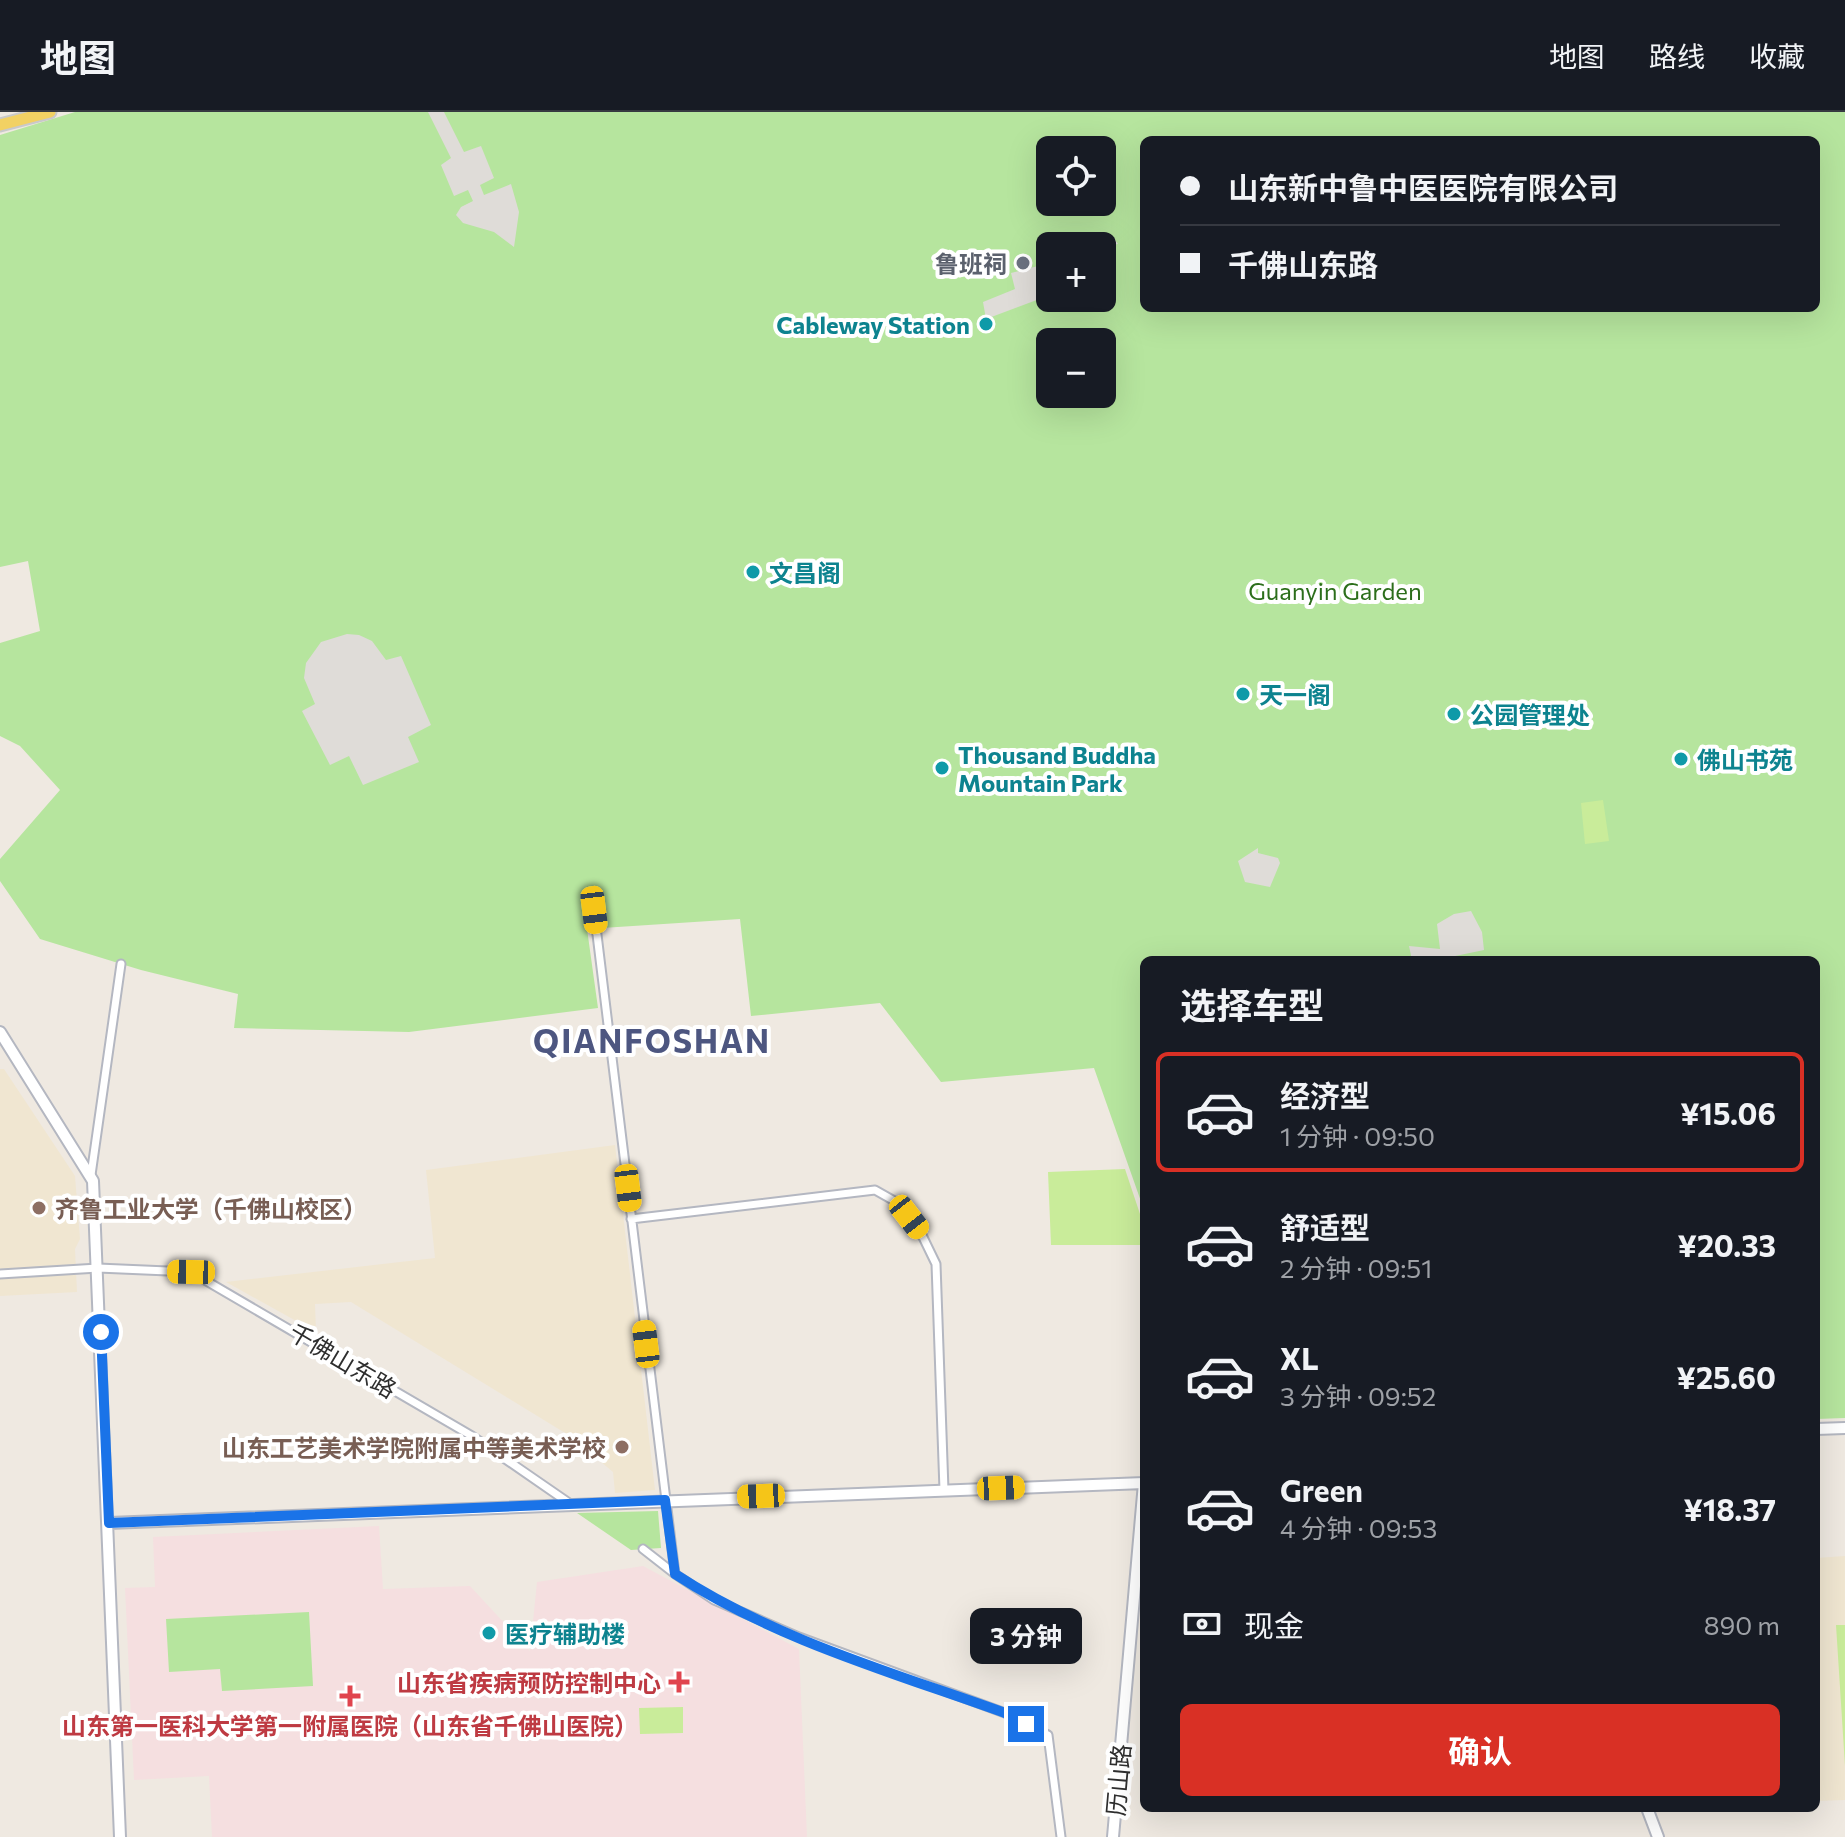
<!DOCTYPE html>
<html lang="zh">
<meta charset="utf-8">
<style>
body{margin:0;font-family:Commissioner,"Noto Sans SC",sans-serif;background:#20242c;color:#f1f3f6;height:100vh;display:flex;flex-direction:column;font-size:30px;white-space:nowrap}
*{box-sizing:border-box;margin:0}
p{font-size:26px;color:#9ea1a6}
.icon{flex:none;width:44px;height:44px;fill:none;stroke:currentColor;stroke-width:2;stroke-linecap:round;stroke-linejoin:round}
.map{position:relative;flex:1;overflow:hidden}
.sheet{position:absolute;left:1140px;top:844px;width:680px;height:856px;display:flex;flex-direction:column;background:#171b24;border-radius:12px;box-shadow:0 8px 32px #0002}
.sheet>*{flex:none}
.top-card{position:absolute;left:1140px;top:24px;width:680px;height:176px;border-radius:12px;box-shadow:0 8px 32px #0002;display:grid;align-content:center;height:176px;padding:0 40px;background:#171b24}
.fabs{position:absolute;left:1036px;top:24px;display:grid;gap:16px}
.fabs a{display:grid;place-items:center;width:80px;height:80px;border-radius:12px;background:#171b24;box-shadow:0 8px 32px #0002;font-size:40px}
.end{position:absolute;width:36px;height:36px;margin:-18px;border:10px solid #1a73e8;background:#fff;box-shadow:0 0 0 4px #fff}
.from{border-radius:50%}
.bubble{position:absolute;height:56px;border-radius:12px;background:#171b24;box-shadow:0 8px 32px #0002;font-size:26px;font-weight:700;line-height:56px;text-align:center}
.car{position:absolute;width:24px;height:48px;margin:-24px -12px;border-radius:10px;box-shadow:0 0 6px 2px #0007;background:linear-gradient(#f5c518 24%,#345 0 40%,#f5c518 0 76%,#345 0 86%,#f5c518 0)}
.top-card b{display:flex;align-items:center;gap:28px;height:76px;font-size:30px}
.top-card b+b{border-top:2px solid #363941}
.top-card i{width:20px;height:20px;background:#f1f3f6}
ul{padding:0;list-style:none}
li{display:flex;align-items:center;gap:24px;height:120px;margin:0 16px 12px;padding:0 24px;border:4px solid transparent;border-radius:12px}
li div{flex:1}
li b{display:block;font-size:30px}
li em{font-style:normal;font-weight:700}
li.active{border-color:#d93025}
li>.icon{width:72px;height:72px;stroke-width:1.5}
h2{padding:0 40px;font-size:36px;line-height:96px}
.pay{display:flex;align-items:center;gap:20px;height:88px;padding:0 40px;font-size:30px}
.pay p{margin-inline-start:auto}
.button{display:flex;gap:16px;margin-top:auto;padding:16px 40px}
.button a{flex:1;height:92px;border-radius:12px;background:#d93025;color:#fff;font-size:32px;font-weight:700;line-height:92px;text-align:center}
header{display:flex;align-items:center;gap:48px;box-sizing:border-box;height:112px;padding:0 40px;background:#171b24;border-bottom:2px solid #363941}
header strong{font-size:38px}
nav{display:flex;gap:44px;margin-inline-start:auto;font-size:28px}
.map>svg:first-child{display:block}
</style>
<header>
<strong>地图</strong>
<nav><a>地图</a><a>路线</a><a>收藏</a></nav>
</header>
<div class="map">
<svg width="1845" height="1725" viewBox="0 0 1845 1725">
<rect width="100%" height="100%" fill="#efe9e1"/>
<path fill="#f0e6d1" d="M0 957H4L75 1064 80 1127 75 1137 77 1180 0 1184Z
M615 1033 655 1378 615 1381 613 1360 570 1324 351 1190 315 1192 316 1220 226 1170 435 1146 426 1058Z
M1845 1444V1688L1816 1689V1446Z"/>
<path fill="#f5dfe0" d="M379 1414 383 1477 470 1474 530 1539 537 1470 643 1454 799 1537 807 1725H212L209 1664 134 1668 125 1476 155 1475 153 1425Z"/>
<path fill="#b6e59e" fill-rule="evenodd" d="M75 0H1845V1306L1816 1307V848H1144V1098L1094 956 941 970 880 891 751 904 740 807 587 817 598 896 409 920 234 916 238 882 141 858 40 827 0 769V747L60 678 20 634 0 624V531L40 519 28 449 0 455V23ZM1144 28H1816V196H1144ZM1050 38H1102V90H1050ZM1050 134H1102V186H1050ZM1050 230H1102V282H1050Z
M658 1399 661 1436 631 1438 577 1401Z
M309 1500 313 1574 222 1579 220 1557 169 1560 166 1507Z"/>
<path fill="#c9ec9a" d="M1603 688 1609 729 1585 732 1581 691Z
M1125 1057 1144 1114V1133H1051L1048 1060Z
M1836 1513H1845V1654Z
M683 1595V1621L640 1622 639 1596Z"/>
<path fill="#dfdcd8" d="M428 0H444L464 40 481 34 494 66 480 73 484 83 511 72 519 100 514 135 494 120 463 111 456 103 461 95 473 89 468 78 454 84 441 53 451 46Z
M1113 125 1118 132 1106 134 1109 158 1102 161V134H1079Z
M1050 142V183L986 207 983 190 1015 177 1011 161 1038 154 1037 145Z
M347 522 359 523 372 529 386 548 401 544 431 613 408 625 419 650 363 673 349 644 330 653 302 599 315 592 304 566 306 551 321 530Z
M1258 736V741L1278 746 1280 751 1270 775 1245 770 1238 749Z
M1471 799 1482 820 1484 838 1436 848H1412L1409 834 1440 837 1437 812 1454 802Z"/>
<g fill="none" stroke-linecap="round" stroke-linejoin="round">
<defs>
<path id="street" d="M594 798 675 1462
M91 1063 121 852
M631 1107 875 1078 898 1091 920 1119 936 1152 944 1378
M0 1162 98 1156 191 1160 472 1324 569 1391
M643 1437 675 1462 714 1488 799 1525 1005 1601 1048 1623 1061 1725"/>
<path id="secondary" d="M0 920 93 1069 120 1725
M1816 1317 1845 1316
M109 1411 1144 1371
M1647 1696 1658 1725
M1113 1725 1144 1371"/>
<path id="primary" d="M0 13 50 0"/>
</defs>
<use href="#street" stroke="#b4b7c1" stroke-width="11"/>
<use href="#secondary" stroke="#b4b7c1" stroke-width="14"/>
<use href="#primary" stroke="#c9c9c9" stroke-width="15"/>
<use href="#street" stroke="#fff" stroke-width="7"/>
<use href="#secondary" stroke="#fff" stroke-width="10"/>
<use href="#primary" stroke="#f2d163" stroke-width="11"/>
</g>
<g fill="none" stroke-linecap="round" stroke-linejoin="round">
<path stroke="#1a73e8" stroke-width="10" d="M101 1220 109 1411 665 1388 675 1462C774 1527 894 1561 1005 1601L1026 1612"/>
</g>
<circle fill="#6b7280" stroke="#fff" stroke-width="3" cx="1023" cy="151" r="8"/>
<g fill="#0f9aa8" stroke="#fff" stroke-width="3">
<circle cx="986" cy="212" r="8"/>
<circle cx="753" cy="460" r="8"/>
<circle cx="1243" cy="582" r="8"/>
<circle cx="1454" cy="602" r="8"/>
<circle cx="1681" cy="647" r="8"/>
<circle cx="942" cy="656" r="8"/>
<circle cx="489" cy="1521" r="8"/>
</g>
<g fill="#8d6e63" stroke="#fff" stroke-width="3">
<circle cx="39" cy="1096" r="8"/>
<circle cx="622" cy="1335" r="8"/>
</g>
<g fill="#e0444e" stroke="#fff" stroke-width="3">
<path d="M675 1558h8v8h8v8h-8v8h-8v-8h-8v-8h8z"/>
<path d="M346 1572h8v8h8v8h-8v8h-8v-8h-8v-8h8z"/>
</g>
<g text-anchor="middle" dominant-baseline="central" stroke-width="8" stroke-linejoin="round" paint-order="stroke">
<g font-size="24" font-weight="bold" fill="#5b616d" stroke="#fff" text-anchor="end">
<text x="1007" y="151">鲁班祠</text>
</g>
<g font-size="24" font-weight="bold" fill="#0d838f" stroke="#fff" text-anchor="start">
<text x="970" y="212" text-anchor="end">Cableway Station</text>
<text x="769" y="460">文昌阁</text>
<text x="1259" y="582">天一阁</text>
<text x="1470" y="602">公园管理处</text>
<text x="958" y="642">Thousand Buddha<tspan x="958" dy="28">Mountain Park</tspan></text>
<text x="1697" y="647">佛山书苑</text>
<text x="505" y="1521">医疗辅助楼</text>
</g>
<g font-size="24" fill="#2c6e1b" stroke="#fff">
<text x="1335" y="478">Guanyin Garden</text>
</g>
<g font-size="24" font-weight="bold" fill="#785e54" stroke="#fff" text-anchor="start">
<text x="55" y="1096">齐鲁工业大学（千佛山校区）</text>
<text x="606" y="1335" text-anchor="end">山东工艺美术学院附属中等美术学校</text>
</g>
<g font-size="24" fill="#2e2e2e" stroke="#fff">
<text transform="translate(343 1248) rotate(31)">千佛山东路</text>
<text transform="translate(1118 1668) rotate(-85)">历山路</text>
</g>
<g font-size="24" font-weight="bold" fill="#be3a42" stroke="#fff" text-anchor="end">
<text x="661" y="1570">山东省疾病预防控制中心</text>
<text x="350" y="1613" text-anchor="middle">山东第一医科大学第一附属医院（山东省千佛山医院）</text>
</g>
<g font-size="32" font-weight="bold" letter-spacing="2" fill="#4d5680" stroke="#fff">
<text x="652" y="928">QIANFOSHAN</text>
</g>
</g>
</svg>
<div class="fabs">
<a><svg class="icon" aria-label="locate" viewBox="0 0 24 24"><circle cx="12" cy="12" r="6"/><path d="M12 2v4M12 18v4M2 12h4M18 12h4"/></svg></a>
<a>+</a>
<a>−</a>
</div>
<i class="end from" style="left:101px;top:1220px"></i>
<i class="end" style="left:1026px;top:1612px"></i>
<div class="bubble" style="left:970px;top:1496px;width:112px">3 分钟</div>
<i class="car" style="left:594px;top:798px;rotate:173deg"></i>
<i class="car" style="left:628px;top:1076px;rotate:173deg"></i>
<i class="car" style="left:909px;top:1105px;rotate:142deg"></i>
<i class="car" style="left:191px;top:1160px;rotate:271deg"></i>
<i class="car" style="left:646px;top:1232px;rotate:353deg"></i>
<i class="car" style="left:1001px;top:1376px;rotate:88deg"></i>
<i class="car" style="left:761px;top:1384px;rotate:268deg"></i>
<div class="top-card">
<b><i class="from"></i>山东新中鲁中医医院有限公司</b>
<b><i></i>千佛山东路</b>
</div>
<section class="sheet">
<h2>选择车型</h2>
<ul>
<li class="active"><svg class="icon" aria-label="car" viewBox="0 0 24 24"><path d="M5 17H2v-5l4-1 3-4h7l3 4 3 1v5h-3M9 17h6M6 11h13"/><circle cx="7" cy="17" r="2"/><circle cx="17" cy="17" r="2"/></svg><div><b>经济型</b><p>1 分钟 · 09:50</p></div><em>¥15.06</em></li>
<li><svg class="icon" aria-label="car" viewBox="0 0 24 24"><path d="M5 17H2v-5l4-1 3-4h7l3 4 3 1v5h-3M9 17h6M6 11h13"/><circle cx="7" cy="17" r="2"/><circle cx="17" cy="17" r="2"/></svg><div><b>舒适型</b><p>2 分钟 · 09:51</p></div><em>¥20.33</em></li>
<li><svg class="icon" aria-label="car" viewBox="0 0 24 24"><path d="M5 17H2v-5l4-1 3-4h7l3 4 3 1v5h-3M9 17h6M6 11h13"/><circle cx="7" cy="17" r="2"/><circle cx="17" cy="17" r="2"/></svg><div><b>XL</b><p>3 分钟 · 09:52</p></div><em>¥25.60</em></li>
<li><svg class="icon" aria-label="car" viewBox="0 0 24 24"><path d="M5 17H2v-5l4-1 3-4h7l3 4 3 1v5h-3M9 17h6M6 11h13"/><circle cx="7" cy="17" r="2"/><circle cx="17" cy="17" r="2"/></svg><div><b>Green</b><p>4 分钟 · 09:53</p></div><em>¥18.37</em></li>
</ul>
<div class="pay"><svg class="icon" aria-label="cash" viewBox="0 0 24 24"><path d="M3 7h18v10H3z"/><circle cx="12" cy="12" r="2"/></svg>现金<p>890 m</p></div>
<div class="button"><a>确认</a></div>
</section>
</div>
